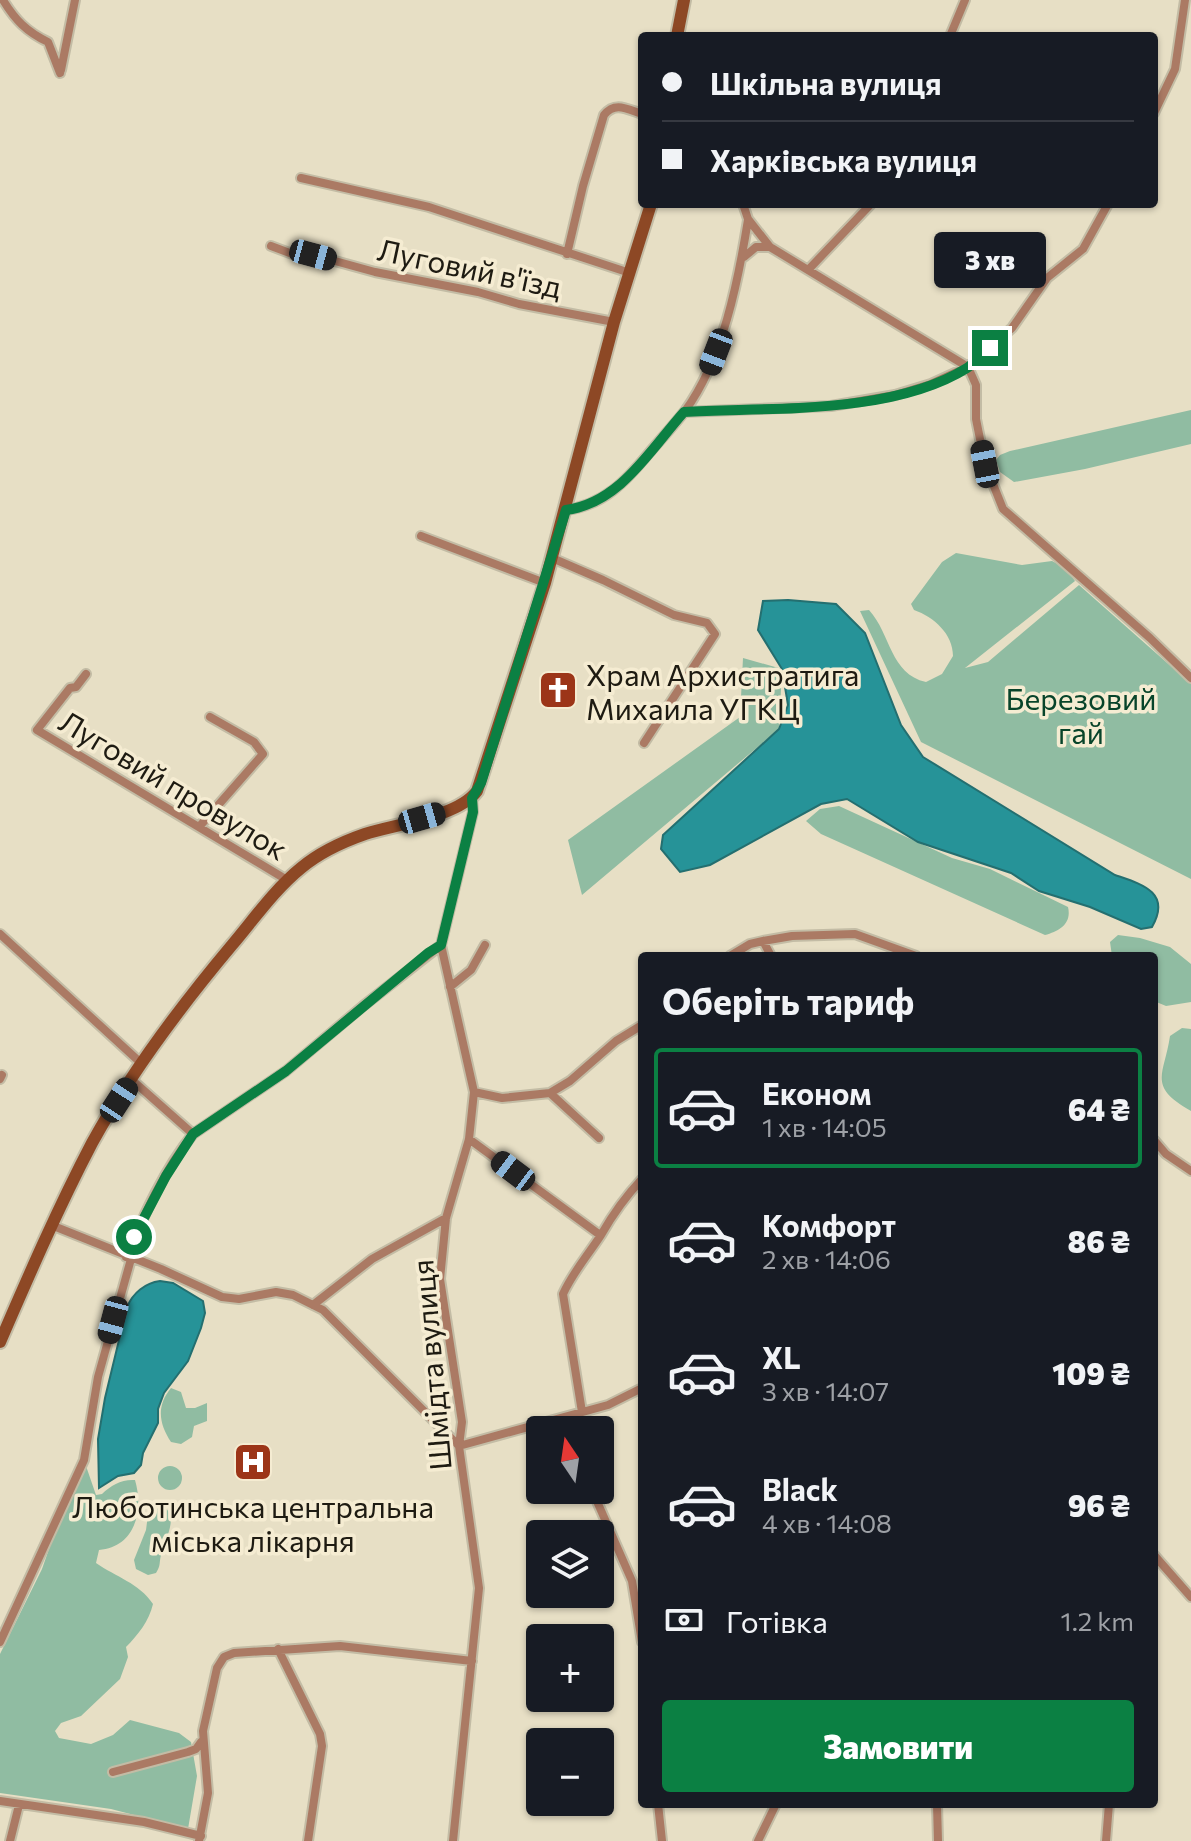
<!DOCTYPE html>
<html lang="uk">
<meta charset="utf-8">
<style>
body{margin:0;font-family:Commissioner,sans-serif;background:#20242c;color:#f1f3f6;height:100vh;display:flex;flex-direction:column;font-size:30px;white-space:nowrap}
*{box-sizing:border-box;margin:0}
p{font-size:26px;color:#9ea1a6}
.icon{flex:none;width:44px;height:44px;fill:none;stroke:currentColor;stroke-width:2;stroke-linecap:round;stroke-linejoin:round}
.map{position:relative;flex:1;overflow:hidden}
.side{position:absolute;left:638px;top:952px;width:520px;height:856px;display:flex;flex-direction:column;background:#171b24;border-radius:8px;box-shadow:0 2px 6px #0004}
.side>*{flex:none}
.banner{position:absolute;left:638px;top:32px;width:520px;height:176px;border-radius:8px;box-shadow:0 2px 6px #0004;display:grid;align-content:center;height:176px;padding:0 24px;background:#171b24}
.needle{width:52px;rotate:347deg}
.tools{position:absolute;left:526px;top:1416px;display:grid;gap:16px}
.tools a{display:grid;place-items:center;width:88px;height:88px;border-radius:8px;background:#171b24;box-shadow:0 2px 6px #0004;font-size:40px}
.end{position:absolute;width:36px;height:36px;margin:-18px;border:10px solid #0b8043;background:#fff;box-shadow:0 0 0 4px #fff}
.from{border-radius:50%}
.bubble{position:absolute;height:56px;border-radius:8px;background:#171b24;box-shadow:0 2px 6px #0004;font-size:26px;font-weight:800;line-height:56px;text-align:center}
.car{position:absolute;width:24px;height:48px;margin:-24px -12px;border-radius:10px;box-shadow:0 0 6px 2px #0007;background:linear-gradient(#222 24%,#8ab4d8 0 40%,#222 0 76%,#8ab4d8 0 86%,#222 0)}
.banner b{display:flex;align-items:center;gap:28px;height:76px;font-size:30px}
.banner b+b{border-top:2px solid #363941}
.banner i{width:20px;height:20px;background:#f1f3f6}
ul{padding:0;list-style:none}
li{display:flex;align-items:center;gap:24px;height:120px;margin:0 16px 12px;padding:0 8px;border:4px solid transparent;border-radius:8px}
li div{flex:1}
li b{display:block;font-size:30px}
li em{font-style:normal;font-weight:800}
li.on{border-color:#0b8043}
li>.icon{width:72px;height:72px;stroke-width:1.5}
h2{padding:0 24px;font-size:36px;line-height:96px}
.pay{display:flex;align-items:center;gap:20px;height:88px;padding:0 24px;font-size:30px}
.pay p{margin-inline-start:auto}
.action{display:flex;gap:16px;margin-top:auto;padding:16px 24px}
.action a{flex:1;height:92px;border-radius:8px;background:#0b8043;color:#fff;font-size:32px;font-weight:800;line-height:92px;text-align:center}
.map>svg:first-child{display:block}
</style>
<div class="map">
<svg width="1191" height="1841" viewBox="0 0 1191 1841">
<rect width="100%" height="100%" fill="#e7dfc5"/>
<path fill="#90bca2" d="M1191 410V444L1085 469 1014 482 1000 472 996 460 1000 455 1010 451Z
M956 553 1022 565 1052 561 1066 568 1075 581 965 668 988 662 1079 585 1191 684V879L921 742 860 611 869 610C891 634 890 674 926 682L942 674 953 656C953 634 934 617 914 610L911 604 942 562Z
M743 658 782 669 779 729 582 895 568 840 740 717Z
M839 806 952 858 990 869 1068 907C1072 924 1059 931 1045 935L821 834 806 821 820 809Z
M1118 935 1140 938 1170 947 1191 964V1002L1166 1006 1154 1001V956H1112L1110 942Z
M1182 1028 1191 1029V1111C1147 1086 1164 1076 1170 1036Z
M171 1388 181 1392 186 1408H195L207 1403V1421L194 1426 192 1437 181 1444 171 1442C159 1424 156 1406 171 1388Z
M78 1466H86L96 1495 102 1494C111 1485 122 1479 135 1480 144 1511 135 1547 99 1550L96 1563C116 1577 139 1583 153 1604 149 1621 138 1635 126 1647L128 1657 120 1679 81 1716 61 1723 55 1731 59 1738 91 1744 113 1735 130 1720 179 1733 191 1742 197 1776 188 1829 111 1809 0 1793V1654L42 1569Z
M158 1478a12 12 0 1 1 24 0a12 12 0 1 1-24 0Z
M157 1503C183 1513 165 1537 161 1555 159 1563 161 1565 156 1573L148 1575 136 1569 134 1560 146 1530 149 1507Z"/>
<path fill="#269398" stroke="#246f70" stroke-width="2" d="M788 600 836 604 865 633 901 725 923 757 1115 875C1141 884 1172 892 1152 927L1141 929 1090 907 1039 891 1011 873 918 842 847 799 821 804 710 865 680 872 661 849 663 835 779 729 788 705 782 669 758 630 763 601Z
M160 1281 173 1283 203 1301 205 1313 201 1328 188 1361 164 1393 158 1409V1423L143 1453 141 1465 134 1473 118 1476 99 1488 98 1439 105 1398 127 1307C133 1293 145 1283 160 1281Z"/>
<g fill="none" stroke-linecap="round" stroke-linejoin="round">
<defs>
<path id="street" d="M3 0C15 20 27 32 48 42L60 73
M950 36 965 0
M61 70 75 0
M1154 113 1175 69 1185 0
M301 178 429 207 630 273
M743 204 748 219 770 247 968 367 976 385V419L985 464 1003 509 1150 638 1191 678
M271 246 295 255H313L375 272 478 292 519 304 614 322
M567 254 583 186 604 115C615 101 627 109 642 114
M744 257 756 247H770
M809 269 871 204
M684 412 831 406 895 395 931 384 968 367 1012 328 1047 278 1083 249 1108 204
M566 510C604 505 626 481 649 453 661 439 674 425 685 411 723 359 738 282 748 220
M421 536 545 583
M552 558 603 580 674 615 707 623 715 634 644 743
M86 674 76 687 70 688 37 730 287 880
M199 827 263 754 254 742 210 717
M0 934 142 1064
M763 941 771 956
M730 956 750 944 763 941 792 936 855 934 916 956
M450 987 471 970 485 945
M0 1079 2 1075
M132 1080 193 1134
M474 1092 502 1098 550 1093 570 1081 616 1041 642 1025
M550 1093 599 1138
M469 1139 600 1235
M1154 1140 1166 1154 1191 1171
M51 1225 161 1269 222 1297 239 1299 276 1292 293 1295 323 1310 459 1446
M126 1257C144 1215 164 1170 193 1134L286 1071 363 1006 441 945
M313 1305 372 1259 446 1218
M582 1412 563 1294C573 1272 588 1255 601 1235 613 1214 625 1197 642 1179
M561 1418 567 1430
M459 1446 608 1405 642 1388
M592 1490 632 1581 642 1642
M1154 1555 1191 1597
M0 1642 84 1460 98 1377 131 1259
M278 1649 320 1734 322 1746 308 1841
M113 1772 188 1752 196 1749 201 1742
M0 1801 144 1822 201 1836
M658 1804 662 1841
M937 1804 938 1841
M10 1841 19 1805
M199 1841 208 1793 203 1731 217 1668 224 1657 234 1653 340 1646 472 1661
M453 1841 479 1588 459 1446 462 1422 440 1279 446 1218 469 1139 474 1092 441 945 473 812 472 798
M758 1841 776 1804
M1106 1841 1109 1804"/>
<path id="secondary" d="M677 36 684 0
M0 1342C29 1275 58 1208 92 1143 131 1072 180 1007 232 945 254 919 275 889 301 868 320 852 342 842 365 834 396 824 458 817 477 791L545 583 614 322 651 204"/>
</defs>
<use href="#street" stroke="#c3bca5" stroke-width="12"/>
<use href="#secondary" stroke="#c3bca5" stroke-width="16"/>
<use href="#street" stroke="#ab7a64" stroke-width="8"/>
<use href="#secondary" stroke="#8d4825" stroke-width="12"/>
</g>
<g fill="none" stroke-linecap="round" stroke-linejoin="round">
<path stroke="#0b8043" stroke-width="10" d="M134 1237 166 1176 193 1134 286 1071 428 953 441 945 473 812 472 798 481 783 566 510C620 503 650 450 684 412 770 407 892 415 967 368 975 363 982 354 990 348"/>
</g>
<defs>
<symbol id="church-square" viewBox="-11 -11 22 22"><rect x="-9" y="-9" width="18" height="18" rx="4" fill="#9c3518" stroke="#f5ecd2"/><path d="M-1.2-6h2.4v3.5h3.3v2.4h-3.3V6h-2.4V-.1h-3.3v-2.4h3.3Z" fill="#fff"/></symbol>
<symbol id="hospital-square" viewBox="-11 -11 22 22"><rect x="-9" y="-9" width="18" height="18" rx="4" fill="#9c3518" stroke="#f5ecd2"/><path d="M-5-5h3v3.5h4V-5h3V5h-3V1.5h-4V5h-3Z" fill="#fff"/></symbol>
</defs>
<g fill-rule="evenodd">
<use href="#church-square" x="536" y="668" width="44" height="44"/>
<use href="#hospital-square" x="231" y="1440" width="44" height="44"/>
</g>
<g text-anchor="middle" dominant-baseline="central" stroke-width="7" stroke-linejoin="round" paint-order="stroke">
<g font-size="30" fill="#1e1b12" stroke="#f5ecd2">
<text transform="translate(470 267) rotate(12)">Луговий в'їзд</text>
<text transform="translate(174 784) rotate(31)">Луговий провулок</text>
<text transform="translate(430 1365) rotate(-95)">Шмідта вулиця</text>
</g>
<g font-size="30" fill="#1e1b12" stroke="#f5ecd2" text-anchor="start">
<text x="586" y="673">Храм Архистратига<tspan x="586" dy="34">Михаила УГКЦ</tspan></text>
<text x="253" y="1505" text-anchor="middle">Люботинська центральна<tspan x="253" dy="34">міська лікарня</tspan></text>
</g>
<g font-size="30" fill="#08442a" stroke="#f5ecd2">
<text x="1081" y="697">Березовий<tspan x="1081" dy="34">гай</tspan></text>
</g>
</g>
</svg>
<div class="tools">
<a><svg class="needle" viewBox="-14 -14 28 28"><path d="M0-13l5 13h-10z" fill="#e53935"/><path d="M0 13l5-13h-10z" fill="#9ea1a6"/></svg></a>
<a><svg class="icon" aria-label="layers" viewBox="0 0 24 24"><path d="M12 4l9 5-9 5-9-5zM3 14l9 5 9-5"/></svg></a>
<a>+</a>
<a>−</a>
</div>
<i class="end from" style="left:134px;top:1237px"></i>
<i class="end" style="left:990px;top:348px"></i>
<div class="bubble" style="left:934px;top:232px;width:112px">3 хв</div>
<i class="car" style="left:313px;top:255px;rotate:105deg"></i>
<i class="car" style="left:716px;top:352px;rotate:201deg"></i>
<i class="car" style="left:985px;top:464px;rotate:349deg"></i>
<i class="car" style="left:422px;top:818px;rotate:74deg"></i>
<i class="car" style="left:119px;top:1100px;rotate:33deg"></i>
<i class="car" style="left:513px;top:1171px;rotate:307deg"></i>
<i class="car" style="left:113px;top:1320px;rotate:195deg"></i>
<div class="banner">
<b><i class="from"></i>Шкільна вулиця</b>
<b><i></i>Харківська вулиця</b>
</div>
<section class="side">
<h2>Оберіть тариф</h2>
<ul>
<li class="on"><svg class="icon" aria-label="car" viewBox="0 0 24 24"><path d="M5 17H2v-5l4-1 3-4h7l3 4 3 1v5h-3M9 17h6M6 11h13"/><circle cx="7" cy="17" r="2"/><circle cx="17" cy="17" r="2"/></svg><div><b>Економ</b><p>1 хв · 14:05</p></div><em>64 ₴</em></li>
<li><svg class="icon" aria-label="car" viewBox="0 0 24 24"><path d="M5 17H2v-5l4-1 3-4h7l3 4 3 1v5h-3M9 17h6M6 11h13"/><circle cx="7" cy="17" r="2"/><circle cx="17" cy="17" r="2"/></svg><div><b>Комфорт</b><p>2 хв · 14:06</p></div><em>86 ₴</em></li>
<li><svg class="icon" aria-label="car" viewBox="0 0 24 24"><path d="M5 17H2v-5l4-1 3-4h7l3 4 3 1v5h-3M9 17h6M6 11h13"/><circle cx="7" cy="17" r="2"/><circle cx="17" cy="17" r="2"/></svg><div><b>XL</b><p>3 хв · 14:07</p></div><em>109 ₴</em></li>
<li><svg class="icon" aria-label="car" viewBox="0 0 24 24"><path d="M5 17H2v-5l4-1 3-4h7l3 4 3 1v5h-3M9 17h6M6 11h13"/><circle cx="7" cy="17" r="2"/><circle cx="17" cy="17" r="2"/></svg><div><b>Black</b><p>4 хв · 14:08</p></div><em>96 ₴</em></li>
</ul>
<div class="pay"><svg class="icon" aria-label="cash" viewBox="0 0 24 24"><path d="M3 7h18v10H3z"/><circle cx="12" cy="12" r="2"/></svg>Готівка<p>1.2 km</p></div>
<div class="action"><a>Замовити</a></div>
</section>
</div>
